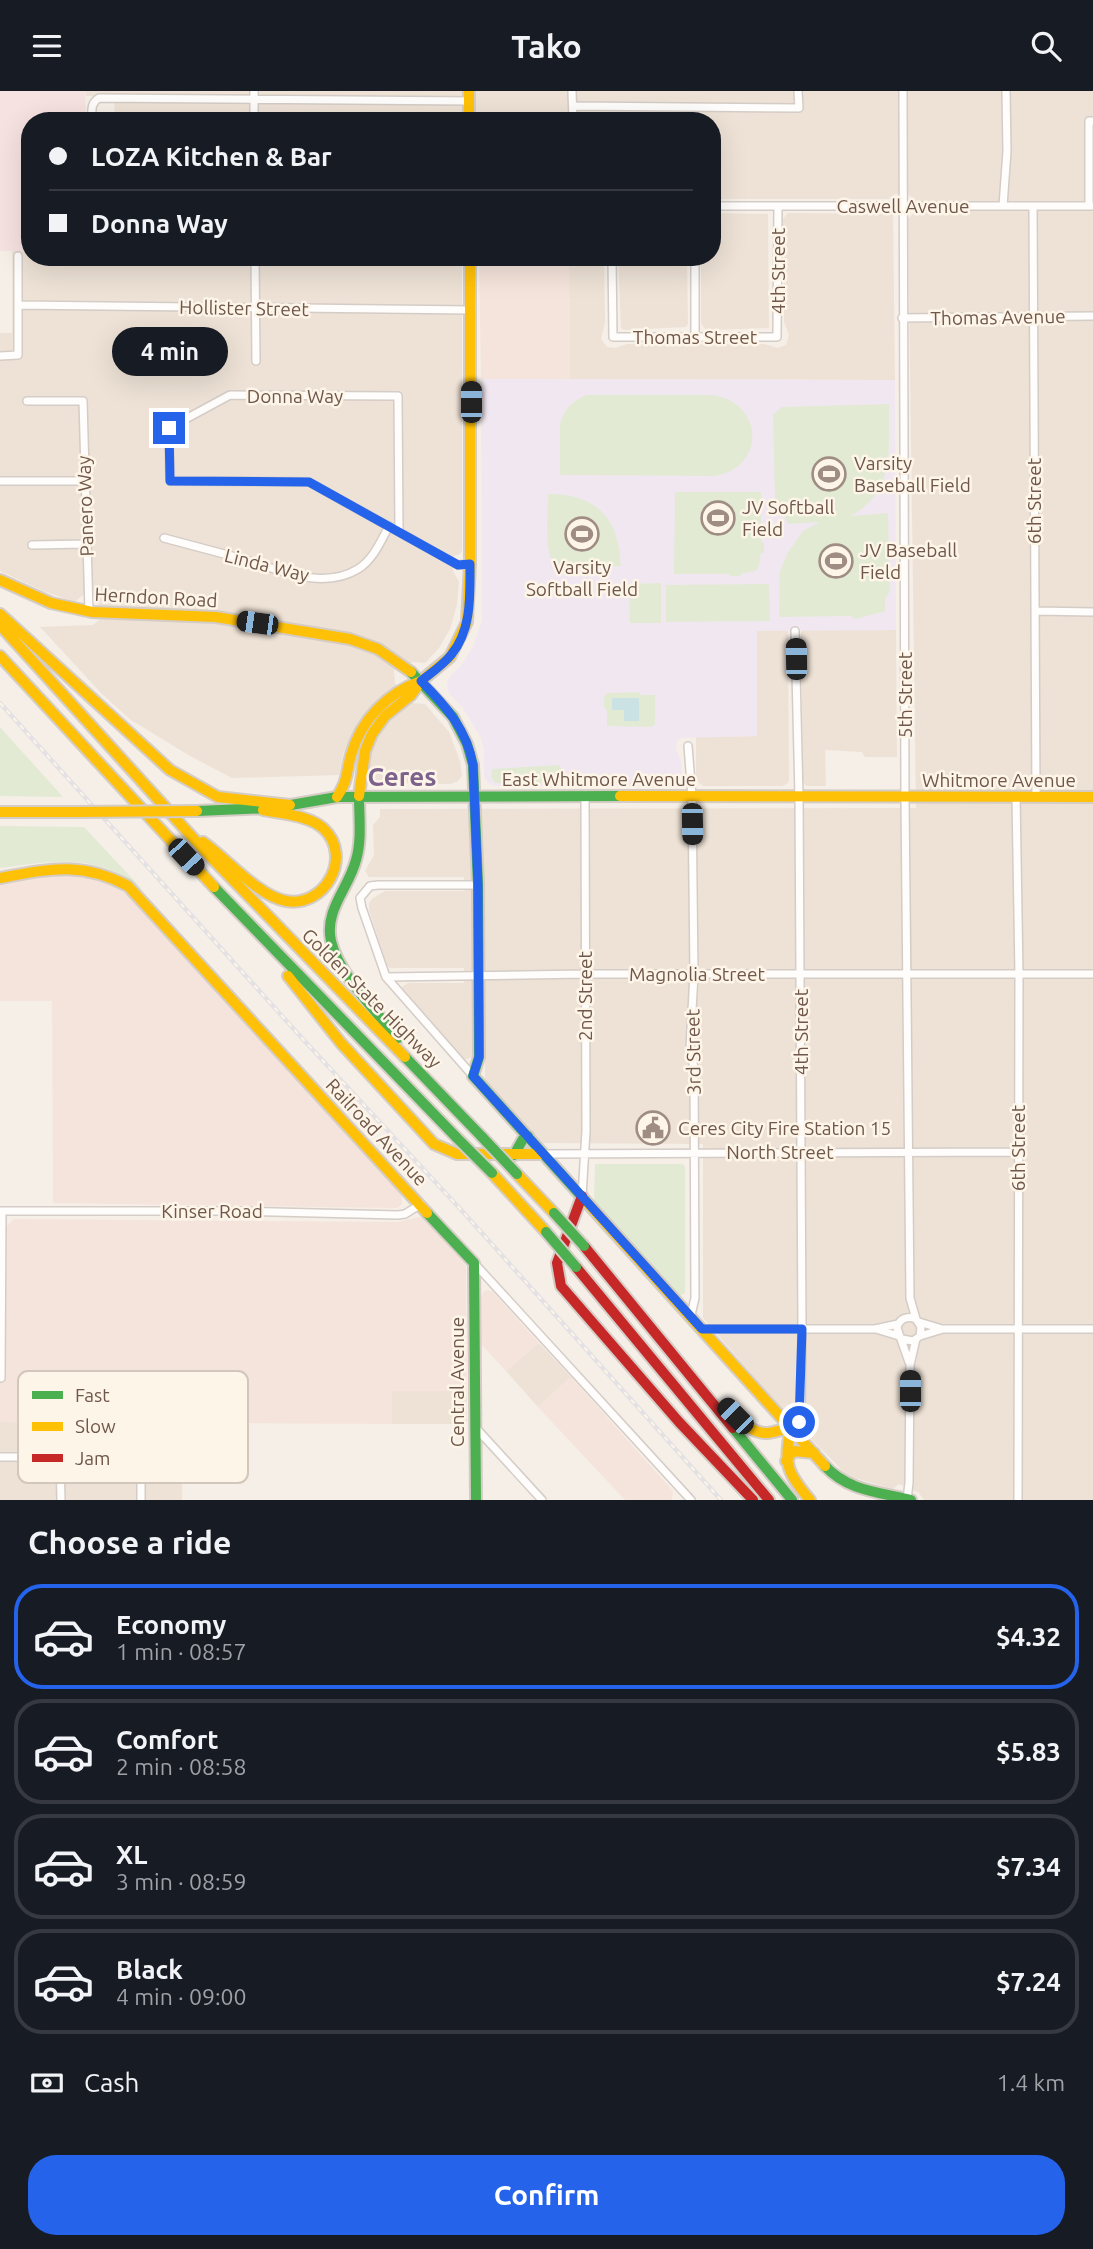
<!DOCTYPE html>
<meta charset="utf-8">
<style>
body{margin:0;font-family:Ubuntu,sans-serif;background:#242831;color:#f1f3f6;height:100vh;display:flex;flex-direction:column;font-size:26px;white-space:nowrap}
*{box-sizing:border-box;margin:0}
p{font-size:23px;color:#9ea1a6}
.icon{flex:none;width:38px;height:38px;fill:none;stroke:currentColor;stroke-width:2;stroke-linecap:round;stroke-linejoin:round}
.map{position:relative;height:1409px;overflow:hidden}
.panel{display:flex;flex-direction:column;background:#171b24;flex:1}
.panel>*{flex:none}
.guide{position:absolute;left:21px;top:21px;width:700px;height:154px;border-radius:28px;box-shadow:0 7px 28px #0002;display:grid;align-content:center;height:154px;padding:0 28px;background:#171b24}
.end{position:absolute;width:32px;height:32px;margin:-16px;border:9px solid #2563eb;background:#fff;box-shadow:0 0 0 4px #fff}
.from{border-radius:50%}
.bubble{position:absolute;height:49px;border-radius:24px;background:#171b24;box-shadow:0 7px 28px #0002;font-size:23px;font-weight:600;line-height:49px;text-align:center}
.car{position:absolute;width:21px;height:42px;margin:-21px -10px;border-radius:9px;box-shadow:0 0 5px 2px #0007;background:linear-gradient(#222 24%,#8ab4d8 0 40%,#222 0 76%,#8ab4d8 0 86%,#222 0)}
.guide b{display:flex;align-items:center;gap:24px;height:66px;font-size:26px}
.guide b+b{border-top:2px solid #363941}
.guide i{width:18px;height:18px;background:#f1f3f6}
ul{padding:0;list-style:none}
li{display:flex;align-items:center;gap:21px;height:105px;margin:0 14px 10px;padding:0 14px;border:4px solid #363941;border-radius:28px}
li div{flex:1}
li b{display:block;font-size:26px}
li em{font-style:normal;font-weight:600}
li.selected{border-color:#2563eb}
li>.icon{width:63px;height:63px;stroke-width:1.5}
h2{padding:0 28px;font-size:32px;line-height:84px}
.pay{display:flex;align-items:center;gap:18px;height:77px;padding:0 28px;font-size:26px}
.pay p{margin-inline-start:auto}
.action{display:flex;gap:14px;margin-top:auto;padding:14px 28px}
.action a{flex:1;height:80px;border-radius:28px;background:#2563eb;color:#fff;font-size:28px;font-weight:600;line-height:80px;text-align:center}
header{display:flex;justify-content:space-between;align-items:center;height:91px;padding:0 28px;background:#171b24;font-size:32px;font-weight:600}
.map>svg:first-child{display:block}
</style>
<header><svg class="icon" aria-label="menu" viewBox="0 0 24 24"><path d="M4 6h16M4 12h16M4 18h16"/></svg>Tako<svg class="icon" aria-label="search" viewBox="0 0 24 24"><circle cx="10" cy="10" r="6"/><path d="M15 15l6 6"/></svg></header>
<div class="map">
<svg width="1093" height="1409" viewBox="0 0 1093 1409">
<rect width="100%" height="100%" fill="#f5efe8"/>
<path fill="#eee2d6" d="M85 0H1093V1409H924L919 1402 899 1393 893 1398 844 1384 838 1375 804 1341 805 1321H797L794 1327 788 1325 703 1227V1053L540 1052 485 989V899H472V966L465 969 402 898 403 895 408 892H464V877H390L387 875 369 819V812L373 807 385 800H464V786H369L365 780 374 764 373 734 380 726V718L916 717 908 128 914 122 913 108 908 103H895L889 108H712V30H115L114 6 86 5Z
M712 122 768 123 769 237 706 239 701 232V166H712Z
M788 122 893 123 895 289 570 288 569 166H604L605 231 601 248 607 256 615 257 627 253H764L778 257 786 254 789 244 784 231 783 128Z
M12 160H30V166H462V459L460 463 454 465 453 480 459 491 457 514 450 538 439 557 425 572 413 571 394 579 395 592 413 612 425 613 449 641 460 670 462 685 458 690 451 693 379 692 367 683V674L344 660 339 684 232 687 190 665 131 629 102 603 40 536 93 534 99 529V514L94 508 83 504 75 511 43 500 0 480V242H12Z
M618 166H687L688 233 686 236 624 239 621 237Z
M756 539H788L789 689 787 693 782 695H703L696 689V646L757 645Z
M801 539H896L897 666H865L862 661 825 659 826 695H806L803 691Z
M539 1252 571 1286 538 1316 506 1280Z
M391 1300H467V1333H392Z
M0 1330 183 1331 182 1409H0Z"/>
<path fill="#f5e4dc" d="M479 166H569L570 288H481Z
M66 783 93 786 105 790 133 808 402 1104V1113L397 1117 53 1112 52 910H0V793Z
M419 1126 425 1129 466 1175 467 1300H392V1333L0 1331V1134H8L14 1128 398 1131Z
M488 1199 492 1200 539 1252 506 1280 481 1253 480 1208 484 1200Z
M571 1286 673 1400 672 1409H625L538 1316Z"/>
<path fill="#f1e7f0" d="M481 288 895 289 896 539 757 540V645L680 647 676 653V658L681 670 682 689 676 694 494 695 487 691 484 683V659L481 647 463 617 449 602 447 593 449 587 463 572 474 553 482 529Z"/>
<path fill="#f6e2e1" d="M0 0H85L86 30H30V160H0Z"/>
<path fill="#e2ead4" d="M587 304H710C763 308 768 376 715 385L560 384V333C564 318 573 309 587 304Z
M889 313C889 358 895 400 851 425L888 422 890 500 885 508V521C872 522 865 527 853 528L852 525 779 526 780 480 788 461 803 440 820 431 788 433 775 407 773 324 782 316Z
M675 401H761V451L764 452V462H761C757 483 761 478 741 483L740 485H730L729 483H674Z
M548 403C597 403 619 427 621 475L569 476 554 473C544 461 548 421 548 403Z
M661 492V532H630L629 493Z
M769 493 770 530 666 531V494Z
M638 601 642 604H655V633L652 636 607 635V620L604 616V606L607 602Z
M0 636 63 706 0 705Z
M559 674 564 682 579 689V692H495L491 686 492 678Z
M0 735 84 736 143 799C97 761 55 770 0 777Z
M595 1073H683L685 1076V1202L680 1205 594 1110Z"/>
<path fill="#cbe2e4" d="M612 607H639V630H624V619H612Z"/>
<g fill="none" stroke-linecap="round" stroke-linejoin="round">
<defs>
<path id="street" d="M254 0V30
M572 0 573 30
M903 0 905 707 910 1207 916 1228
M573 15 799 17 798 0
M92 30C92 20 90 12 99 7L469 10
M712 115H1093
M1003 115 1007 60 1006 0
M1033 115 1036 705
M1089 115V30H1093
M255 166 256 270
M612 166 613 246H777L778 115
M695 166V246
M18 214 470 219
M902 227 1093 225
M0 265 18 264V165
M27 310H83L89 521
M0 390H84
M399 440 398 305 230 304 169 337 170 390 309 391 458 474 470 473
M164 447C190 454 216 461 243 468 278 478 322 500 358 478 373 469 381 450 389 435
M32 454 86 453
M1035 520 1093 521
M688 655 692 705 694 883 690 957 694 977 695 1207 691 1224
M1016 705 1019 884 1018 1409
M386 886 585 883H1093
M473 985 386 886 362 817 360 807 370 795 378 794H478
M543 1063 1018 1061
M582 1105 586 1040 585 704
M0 1120H239L398 1124 405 1123 421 1113
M475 1173 691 1409
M919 1231 942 1238
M702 1238H875L898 1233
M876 1238 899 1245
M920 1245 943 1238H1093
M902 1248 913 1250 920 1245 921 1236 916 1228C907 1224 899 1228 897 1237L909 1271
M1 1287 2 1120
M475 1336 542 1409
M791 1337 799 1331 801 1325 802 1238 799 706 795 540
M0 1366H180
M60 1366 61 1409
M141 1366V1409
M907 1408 909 1392 910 1274 916 1248"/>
<path id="fast" d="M411 581 453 626 467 653 473 674 478 794 479 966 473 985 582 1106
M359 705C359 726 362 749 356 769 349 797 324 819 331 850 339 884 376 920 398 947
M285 715 337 706 620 705
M197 720 269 717
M214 796 457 1047
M405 966 483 1047
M514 1064 523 1048 528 1045
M427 1122 474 1172 476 1409
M733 1337 792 1409
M825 1375C848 1400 879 1401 911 1409"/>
<path id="slow" d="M469 0V30
M0 489 51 512 92 521 216 526 350 548 378 558 411 581
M0 523 170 679 218 706 290 714
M0 534 203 758 405 966
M0 565 214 796
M359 705 365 660 372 643 385 625 411 604 421 590 450 566 467 531 470 473V166
M620 705 1093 706
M337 706C348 690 346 682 351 664 361 629 387 602 421 590
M0 721H78
M203 751C226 767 258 805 286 810 325 817 353 766 324 738 309 724 282 723 263 719
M0 787C49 778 81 770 128 795L427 1122
M288 885 341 952 434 1053 457 1063H543
M492 1082 546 1141
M517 1083 554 1122
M582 1106 825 1375
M728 1319C739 1329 752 1343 768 1342 776 1341 783 1338 791 1337 783 1372 787 1382 810 1409
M786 1370 793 1360 814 1362"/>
<path id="jam" d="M582 1105 557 1172 561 1195 679 1331 753 1409
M584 1155 733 1337
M576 1176 769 1409"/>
</defs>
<use href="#street" stroke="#d4ccc6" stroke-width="10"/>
<use href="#fast" stroke="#d4ccc5" stroke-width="14"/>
<use href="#slow" stroke="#d4ccc5" stroke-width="14"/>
<use href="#jam" stroke="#d4ccc5" stroke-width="14"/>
<use href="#street" stroke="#fefdfc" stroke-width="7"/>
<use href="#fast" stroke="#4caf50" stroke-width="10"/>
<use href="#slow" stroke="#ffc107" stroke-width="10"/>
<use href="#jam" stroke="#c62828" stroke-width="10"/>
<defs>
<path id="rail" d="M0 612 300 945 464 1122 721 1409"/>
</defs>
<use href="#rail" stroke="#e4e1e4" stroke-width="4.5"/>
<use href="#rail" stroke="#fef5e9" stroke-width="2" stroke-dasharray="5" stroke-linecap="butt"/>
<defs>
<path id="fast-bridge" d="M457 1047 492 1082
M483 1047 517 1083
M554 1122 584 1155
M546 1141 576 1176"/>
<path id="slow-bridge" d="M78 721 197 720"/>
</defs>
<use href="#fast-bridge" stroke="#d4ccc5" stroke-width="14" stroke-linecap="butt"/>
<use href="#slow-bridge" stroke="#d4ccc5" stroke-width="14" stroke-linecap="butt"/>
<use href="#fast-bridge" stroke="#4caf50" stroke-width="10"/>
<use href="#slow-bridge" stroke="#ffc107" stroke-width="10"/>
</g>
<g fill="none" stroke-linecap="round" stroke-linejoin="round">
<path stroke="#2563eb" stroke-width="9" d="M169 337 170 390 309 391 458 474 470 473C470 504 472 539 451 564 443 574 431 582 421 590 446 615 467 639 473 674L478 794 479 966 473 985 702 1238H802L799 1331"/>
</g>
<defs>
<symbol id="stadium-ring" viewBox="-11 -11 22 22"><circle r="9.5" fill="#fef5e9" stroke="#9f8c82" stroke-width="1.5"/><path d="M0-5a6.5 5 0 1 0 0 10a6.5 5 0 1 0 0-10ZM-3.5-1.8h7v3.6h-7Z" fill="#9f8c82"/></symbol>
<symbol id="civic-ring" viewBox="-11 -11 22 22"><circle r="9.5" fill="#fef5e9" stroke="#9f8c82" stroke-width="1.5"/><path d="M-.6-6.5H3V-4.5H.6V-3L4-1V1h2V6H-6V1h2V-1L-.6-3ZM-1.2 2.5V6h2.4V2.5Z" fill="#9f8c82"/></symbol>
</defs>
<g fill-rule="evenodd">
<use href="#stadium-ring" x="810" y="364" width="38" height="38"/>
<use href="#stadium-ring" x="699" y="408" width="38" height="38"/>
<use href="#stadium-ring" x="563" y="424" width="38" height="38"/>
<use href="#stadium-ring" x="817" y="451" width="38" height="38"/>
<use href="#civic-ring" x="634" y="1018" width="38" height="38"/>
</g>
<g text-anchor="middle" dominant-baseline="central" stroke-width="5" stroke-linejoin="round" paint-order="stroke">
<g font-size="19" fill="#70574b" stroke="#fef5e9">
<text x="903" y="115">Caswell Avenue</text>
<text transform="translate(778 180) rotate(-90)">4th Street</text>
<text transform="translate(244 217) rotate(1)">Hollister Street</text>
<text transform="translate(998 226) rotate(-1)">Thomas Avenue</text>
<text x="695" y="246">Thomas Street</text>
<text x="295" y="305">Donna Way</text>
<text transform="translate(1034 410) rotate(-90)">6th Street</text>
<text transform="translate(85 415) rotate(-92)">Panero Way</text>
<text transform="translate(267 474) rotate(14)">Linda Way</text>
<text transform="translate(156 506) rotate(3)">Herndon Road</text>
<text transform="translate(905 604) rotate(-90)">5th Street</text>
<text x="599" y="688">East Whitmore Avenue</text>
<text x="999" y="689">Whitmore Avenue</text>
<text x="697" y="883">Magnolia Street</text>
<text transform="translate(585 905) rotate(-90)">2nd Street</text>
<text transform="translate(372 907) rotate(45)">Golden State Highway</text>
<text transform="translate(801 941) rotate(-90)">4th Street</text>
<text transform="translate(693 961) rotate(-91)">3rd Street</text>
<text transform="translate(377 1041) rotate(47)">Railroad Avenue</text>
<text transform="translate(1018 1057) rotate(-90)">6th Street</text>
<text x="780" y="1061">North Street</text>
<text x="212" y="1120">Kinser Road</text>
<text transform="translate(457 1291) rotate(-90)">Central Avenue</text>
</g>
<g font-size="19" fill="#70574b" stroke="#fef5e9" text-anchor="start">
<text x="854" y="372">Varsity<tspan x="854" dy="22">Baseball Field</tspan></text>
<text x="742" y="416">JV Softball<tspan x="742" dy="22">Field</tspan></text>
<text x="860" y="459">JV Baseball<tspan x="860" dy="22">Field</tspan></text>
<text x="582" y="476" text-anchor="middle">Varsity<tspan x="582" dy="22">Softball Field</tspan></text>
<text x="678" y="1037">Ceres City Fire Station 15</text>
</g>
<g font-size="26" font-weight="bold" fill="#7d638c" stroke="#fef5e9">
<text x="402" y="685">Ceres</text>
</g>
</g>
<rect x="18" y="1280" width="230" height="112" rx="10" fill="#fef5e9" stroke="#d3c6ba" stroke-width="2"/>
<rect x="32" y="1300" width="31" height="8" fill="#4caf50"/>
<rect x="32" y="1331" width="31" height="9" fill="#ffc107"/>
<rect x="32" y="1363" width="31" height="8" fill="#c62828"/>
<g font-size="19" fill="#70574b">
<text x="75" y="1311">Fast</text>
<text x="75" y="1342">Slow</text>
<text x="75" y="1374">Jam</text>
</g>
</svg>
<i class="end from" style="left:799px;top:1331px"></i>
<i class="end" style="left:169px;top:337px"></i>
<div class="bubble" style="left:112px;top:236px;width:116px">4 min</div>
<i class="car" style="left:471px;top:311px;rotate:0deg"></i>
<i class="car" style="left:257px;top:532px;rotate:278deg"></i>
<i class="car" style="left:796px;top:568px;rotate:359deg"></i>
<i class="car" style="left:692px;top:733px;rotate:179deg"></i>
<i class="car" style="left:186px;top:766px;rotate:137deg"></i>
<i class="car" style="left:910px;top:1300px;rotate:0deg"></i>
<i class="car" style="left:735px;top:1325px;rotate:315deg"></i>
<div class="guide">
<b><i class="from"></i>LOZA Kitchen &amp; Bar</b>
<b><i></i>Donna Way</b>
</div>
</div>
<section class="panel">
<h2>Choose a ride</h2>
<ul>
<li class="selected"><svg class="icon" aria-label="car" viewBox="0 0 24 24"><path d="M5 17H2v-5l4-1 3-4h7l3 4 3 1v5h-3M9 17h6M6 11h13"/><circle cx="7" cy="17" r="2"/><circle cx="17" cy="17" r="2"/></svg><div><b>Economy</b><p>1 min · 08:57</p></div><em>$4.32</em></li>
<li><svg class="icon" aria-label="car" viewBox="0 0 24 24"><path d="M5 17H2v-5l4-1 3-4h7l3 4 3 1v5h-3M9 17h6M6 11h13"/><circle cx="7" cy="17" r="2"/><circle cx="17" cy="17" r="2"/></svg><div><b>Comfort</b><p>2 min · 08:58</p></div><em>$5.83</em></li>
<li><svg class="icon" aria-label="car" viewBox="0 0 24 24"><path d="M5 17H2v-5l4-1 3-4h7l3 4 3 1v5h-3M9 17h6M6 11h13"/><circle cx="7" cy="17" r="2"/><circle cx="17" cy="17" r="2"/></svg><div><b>XL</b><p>3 min · 08:59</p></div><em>$7.34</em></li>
<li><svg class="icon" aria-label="car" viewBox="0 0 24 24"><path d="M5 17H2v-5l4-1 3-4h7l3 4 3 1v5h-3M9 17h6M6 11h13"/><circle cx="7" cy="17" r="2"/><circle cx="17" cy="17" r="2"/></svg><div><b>Black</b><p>4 min · 09:00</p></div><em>$7.24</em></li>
</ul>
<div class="pay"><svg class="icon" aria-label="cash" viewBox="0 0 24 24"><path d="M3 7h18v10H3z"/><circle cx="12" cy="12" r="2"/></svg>Cash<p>1.4 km</p></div>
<div class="action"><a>Confirm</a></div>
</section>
